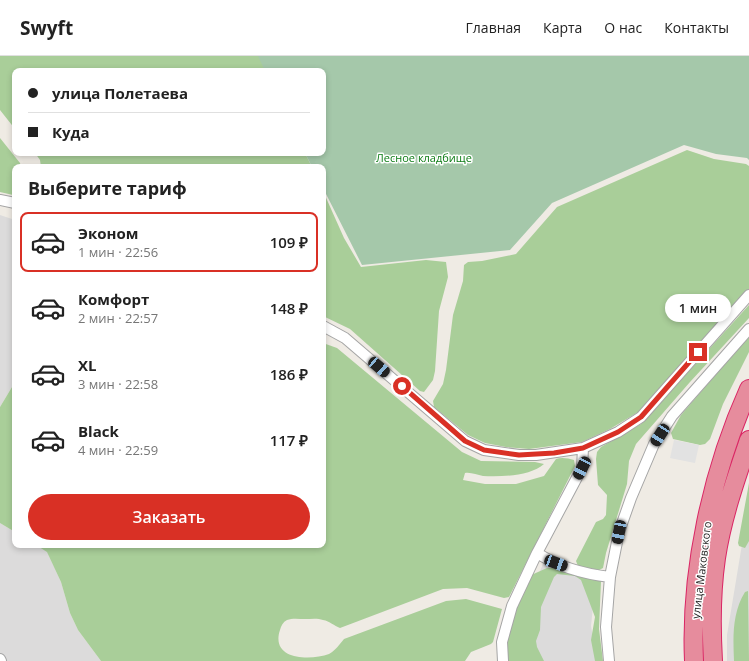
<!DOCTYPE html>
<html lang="ru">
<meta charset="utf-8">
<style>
body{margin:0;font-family:"Open Sans",sans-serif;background:#f2f2f2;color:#222;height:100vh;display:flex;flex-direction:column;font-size:15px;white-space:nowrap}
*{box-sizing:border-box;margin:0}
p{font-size:13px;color:#767676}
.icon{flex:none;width:22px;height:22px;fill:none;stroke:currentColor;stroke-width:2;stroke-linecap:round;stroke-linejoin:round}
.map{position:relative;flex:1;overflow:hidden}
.sheet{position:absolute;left:12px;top:108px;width:314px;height:384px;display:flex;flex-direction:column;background:#fff;border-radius:8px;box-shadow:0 2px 6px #0003}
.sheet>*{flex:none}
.top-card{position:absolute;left:12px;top:12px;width:314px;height:88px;border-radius:8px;box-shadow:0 2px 6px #0003;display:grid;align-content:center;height:88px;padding:0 16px;background:#fff}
.end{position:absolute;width:18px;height:18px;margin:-9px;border:5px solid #d93025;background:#fff;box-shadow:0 0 0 2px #fff}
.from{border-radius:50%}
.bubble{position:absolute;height:28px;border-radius:14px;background:#fff;box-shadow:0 2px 6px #0003;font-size:13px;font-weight:600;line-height:28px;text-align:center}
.car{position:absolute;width:12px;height:24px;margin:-12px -6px;border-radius:5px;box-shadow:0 0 3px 1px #0007;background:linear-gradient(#222 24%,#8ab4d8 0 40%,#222 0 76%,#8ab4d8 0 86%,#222 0)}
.top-card b{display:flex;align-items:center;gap:14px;height:38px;font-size:15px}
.top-card b+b{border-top:1px solid #e0e0e0}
.top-card i{width:10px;height:10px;background:#222}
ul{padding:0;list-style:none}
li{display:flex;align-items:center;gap:12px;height:60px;margin:0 8px 6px;padding:0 8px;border:2px solid transparent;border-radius:8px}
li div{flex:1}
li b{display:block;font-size:15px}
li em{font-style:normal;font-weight:600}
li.selected{border-color:#d93025}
li>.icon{width:36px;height:36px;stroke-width:1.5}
h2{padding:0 16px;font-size:18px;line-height:48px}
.primary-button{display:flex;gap:8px;margin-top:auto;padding:8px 16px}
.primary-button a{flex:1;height:46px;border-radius:24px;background:#d93025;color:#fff;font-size:16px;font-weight:600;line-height:46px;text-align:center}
header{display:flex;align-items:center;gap:24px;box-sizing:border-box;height:56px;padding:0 20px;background:#fff;border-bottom:1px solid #e0e0e0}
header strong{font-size:19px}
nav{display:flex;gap:22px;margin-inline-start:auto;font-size:14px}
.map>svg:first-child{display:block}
</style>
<header>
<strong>Swyft</strong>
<nav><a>Главная</a><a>Карта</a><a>О нас</a><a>Контакты</a></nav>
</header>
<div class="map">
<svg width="749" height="605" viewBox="0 0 749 605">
<rect width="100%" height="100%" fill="#efebe4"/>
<path fill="#dcdbdb" d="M0 159 15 164V326L0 351Z
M749 446V605H727V579Z
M0 467 15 476V489H36L47 495 61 526 70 557 78 574 101 605H0Z
M544 505 596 522 591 570 597 605H514L512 587Z"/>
<path fill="#a9ce99" d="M0 0H261L268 15H15V73L0 54Z
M0 82 20 107 21 111H15V137L13 139 0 136Z
M687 94 714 103 746 108 749 110V237L714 271 640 355 610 373 582 386 529 393 506 391 485 387 468 379 434 351 433 345 443 328 446 314 453 259 463 225 464 209 468 206 482 205 516 198 557 151Z
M35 97H305L312 111H41L40 104Z
M323 135 344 182 361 211 426 204 446 206 448 221 439 255 435 315 433 324 424 336 420 335 350 273 323 260Z
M749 249V262L690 326 636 388 629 405 627 428 606 497 603 512 599 514 578 510 576 505 596 466 603 463 606 459 607 439 598 429 596 403 597 396 601 391 641 368Z
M749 280V296L723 348 710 383 705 388 700 389 673 383 671 377 681 359Z
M323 287 337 292 462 396 481 405 535 406 544 408C531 420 501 421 483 420 477 419 471 416 465 417L463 424 485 428H516L544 420 556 403C561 401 568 402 574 404L575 410 509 541 504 542 467 532 443 533 340 572C334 570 330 565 323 564 318 562 311 563 305 563 299 563 292 562 287 564 283 566 281 570 280 574 270 604 310 605 329 598 336 594 339 589 344 583L446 545 466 543 502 553 493 586 491 588 471 596 465 605H101L78 574 70 557 61 526 47 496 36 489H323Z
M15 326V476L0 467V351Z
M749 427V485L745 492 739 490 738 487Z
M547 512H556L601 525 599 573 603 605H595L591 584 595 561 581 524 575 520 557 518 554 521 541 551 540 574 536 585 537 591 544 605H508C503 579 519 544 529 520Z
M748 535 749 605H734C733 581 732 557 745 536Z"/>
<path fill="#a5c8aa" d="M258 0H749V104L747 102 716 98 684 89 552 147 510 194 362 209 323 132V111H312L305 97H323V15H265Z"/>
<path fill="#e2e2e2" d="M674 384 699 389 695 407 670 402Z"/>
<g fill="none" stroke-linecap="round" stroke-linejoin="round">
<defs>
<path id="street" d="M0 144 15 147
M323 270 345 282 465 385 484 394 519 399H536L583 392 618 376 641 361 749 239
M537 497C559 511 584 518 610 521
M0 603 1 605
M503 605 502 586 512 550 537 497 582 412 583 392
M609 605 606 571 610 521 619 476 631 442 654 388 672 360 749 273"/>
<path id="highway" d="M694 605C690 515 712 415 749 333
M713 605C711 571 711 536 716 502 722 462 736 422 749 384"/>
</defs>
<use href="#street" stroke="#a5a5a5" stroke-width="12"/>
<use href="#highway" stroke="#da2564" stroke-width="20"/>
<use href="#street" stroke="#fff" stroke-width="10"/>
<use href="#highway" stroke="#e68c9d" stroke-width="18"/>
</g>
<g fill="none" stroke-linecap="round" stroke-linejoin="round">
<path stroke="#d93025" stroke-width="5" d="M402 330 465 385 484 394 519 399 554 397 583 392 618 376 641 361 698 296"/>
</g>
<g text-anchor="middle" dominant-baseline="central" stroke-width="3" stroke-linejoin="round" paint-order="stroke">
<g font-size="11" fill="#0c7c15" stroke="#fff">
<text x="424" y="101">Лесное кладбище</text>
</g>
<g font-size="11" fill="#1e1e1e" stroke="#fff">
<text transform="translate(701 514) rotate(-83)">улица Маковского</text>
</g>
</g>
</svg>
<i class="end from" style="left:402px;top:330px"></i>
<i class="end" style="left:698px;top:296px"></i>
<div class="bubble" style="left:665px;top:238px;width:66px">1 мин</div>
<i class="car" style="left:379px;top:311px;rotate:131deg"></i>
<i class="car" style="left:660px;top:379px;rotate:213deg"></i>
<i class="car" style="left:582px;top:412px;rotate:207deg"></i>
<i class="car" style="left:619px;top:476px;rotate:191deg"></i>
<i class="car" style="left:556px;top:507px;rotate:110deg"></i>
<div class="top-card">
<b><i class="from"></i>улица Полетаева</b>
<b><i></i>Куда</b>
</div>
<section class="sheet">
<h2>Выберите тариф</h2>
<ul>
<li class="selected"><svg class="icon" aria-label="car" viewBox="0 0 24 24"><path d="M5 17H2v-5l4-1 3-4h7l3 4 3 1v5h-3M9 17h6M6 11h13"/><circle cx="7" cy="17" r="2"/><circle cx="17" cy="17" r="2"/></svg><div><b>Эконом</b><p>1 мин · 22:56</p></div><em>109 ₽</em></li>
<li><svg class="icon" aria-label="car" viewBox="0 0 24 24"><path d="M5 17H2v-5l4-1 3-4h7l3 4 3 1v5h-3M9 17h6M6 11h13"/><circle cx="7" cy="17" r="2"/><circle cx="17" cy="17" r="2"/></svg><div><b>Комфорт</b><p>2 мин · 22:57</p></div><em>148 ₽</em></li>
<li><svg class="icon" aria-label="car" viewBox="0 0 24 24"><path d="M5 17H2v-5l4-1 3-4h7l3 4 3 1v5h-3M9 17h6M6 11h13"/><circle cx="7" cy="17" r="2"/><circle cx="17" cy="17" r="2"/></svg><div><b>XL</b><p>3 мин · 22:58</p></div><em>186 ₽</em></li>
<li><svg class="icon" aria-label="car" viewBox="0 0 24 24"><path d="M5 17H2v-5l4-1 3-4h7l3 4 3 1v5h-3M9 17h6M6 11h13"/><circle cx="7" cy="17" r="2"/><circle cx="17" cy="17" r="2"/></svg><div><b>Black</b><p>4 мин · 22:59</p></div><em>117 ₽</em></li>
</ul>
<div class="primary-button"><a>Заказать</a></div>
</section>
</div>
